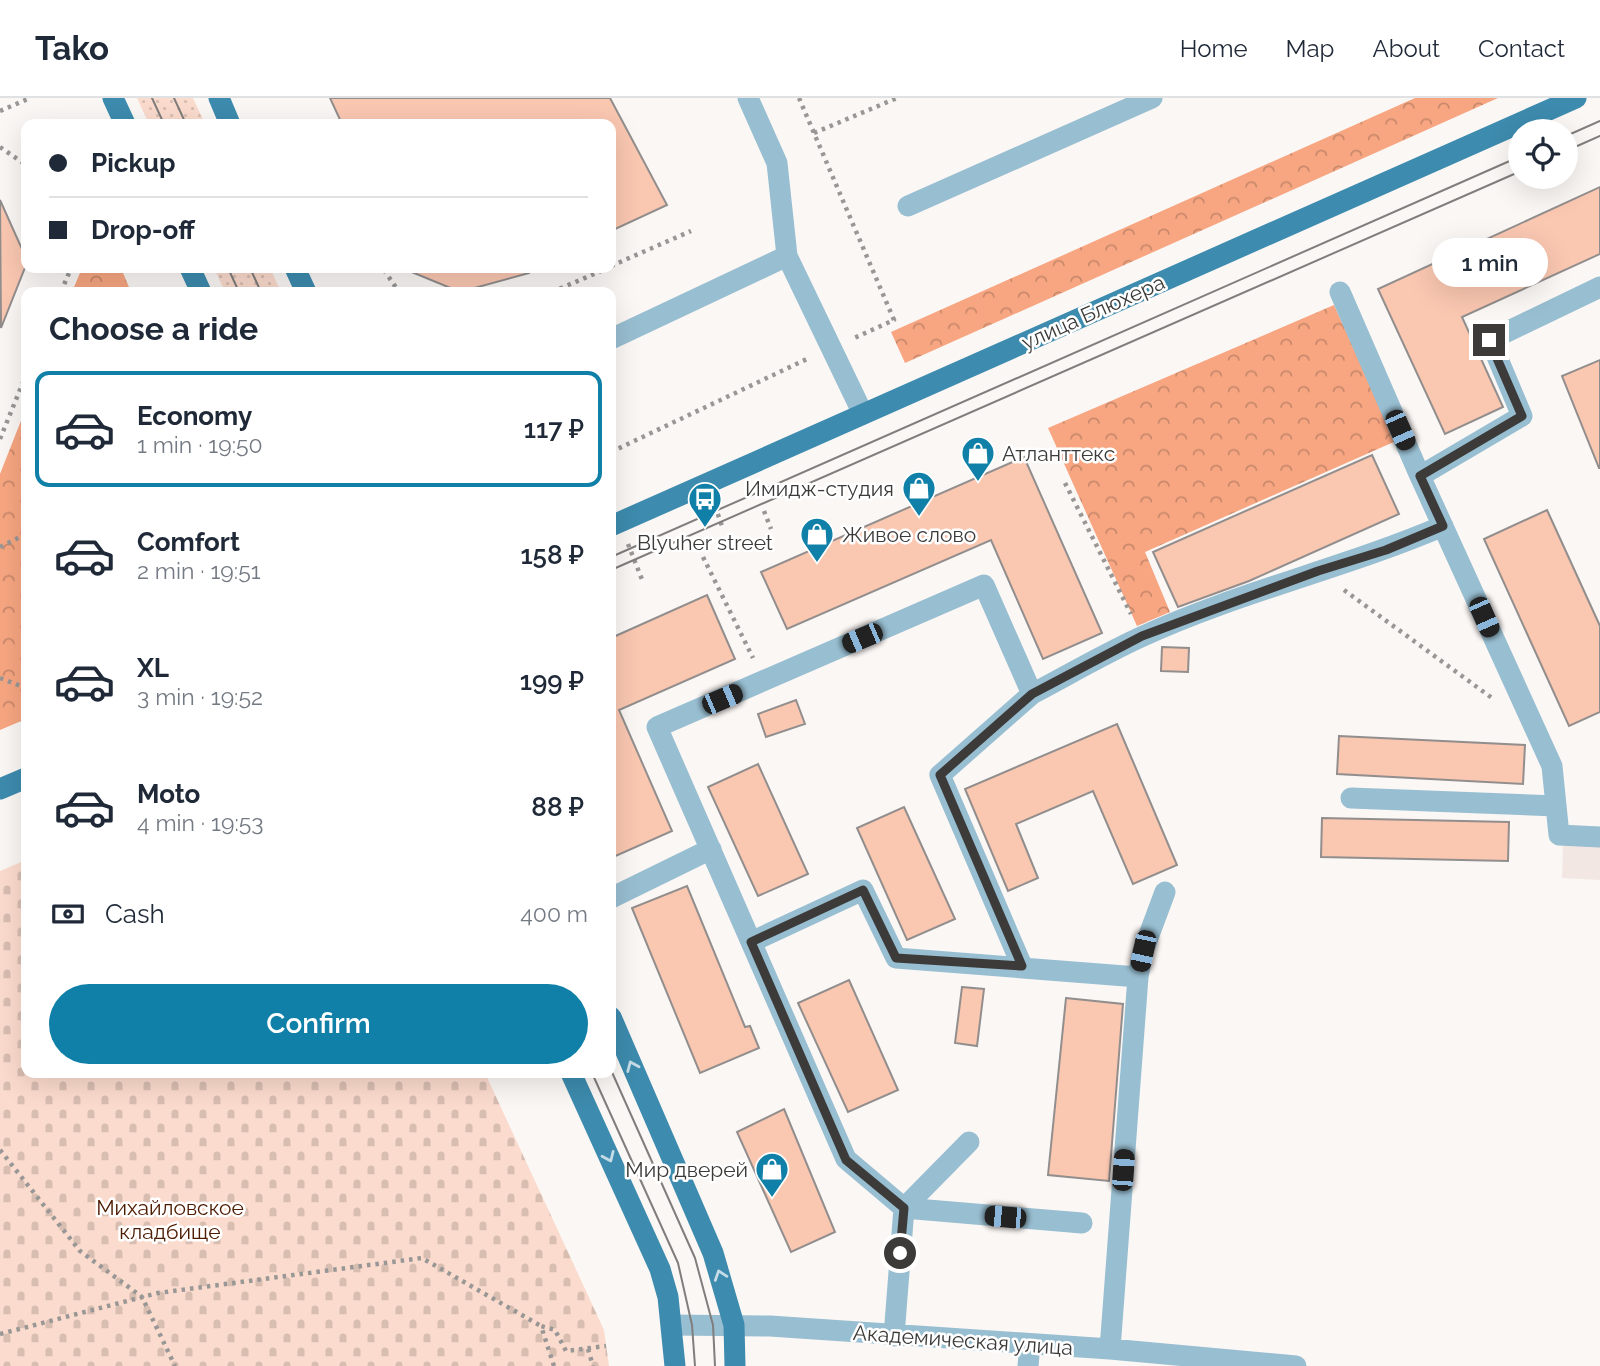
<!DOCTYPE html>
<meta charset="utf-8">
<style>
body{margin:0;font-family:Raleway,sans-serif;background:#f6f6f7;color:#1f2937;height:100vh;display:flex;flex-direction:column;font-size:26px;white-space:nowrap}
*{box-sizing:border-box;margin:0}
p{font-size:23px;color:#747a83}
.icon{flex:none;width:38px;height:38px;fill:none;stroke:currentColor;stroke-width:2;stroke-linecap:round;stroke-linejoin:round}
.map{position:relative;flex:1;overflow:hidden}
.sheet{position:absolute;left:21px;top:189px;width:595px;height:791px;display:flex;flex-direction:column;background:#fff;border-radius:14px;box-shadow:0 7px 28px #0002}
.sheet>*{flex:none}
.top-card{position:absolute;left:21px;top:21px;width:595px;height:154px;border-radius:14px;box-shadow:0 7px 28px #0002;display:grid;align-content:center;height:154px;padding:0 28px;background:#fff}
.controls{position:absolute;left:1508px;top:21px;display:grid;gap:14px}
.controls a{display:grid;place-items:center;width:70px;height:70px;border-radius:50%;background:#fff;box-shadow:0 7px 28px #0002;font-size:35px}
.end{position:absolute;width:32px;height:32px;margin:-16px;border:9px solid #3c3b3a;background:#fff;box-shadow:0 0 0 4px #fff}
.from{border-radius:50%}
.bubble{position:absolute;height:49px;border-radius:24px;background:#fff;box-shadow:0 7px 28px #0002;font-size:23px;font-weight:600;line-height:49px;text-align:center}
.car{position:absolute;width:21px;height:42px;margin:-21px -10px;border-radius:9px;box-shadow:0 0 5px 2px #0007;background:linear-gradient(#222 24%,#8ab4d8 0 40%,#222 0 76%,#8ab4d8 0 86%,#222 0)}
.top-card b{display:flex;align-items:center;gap:24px;height:66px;font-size:26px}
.top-card b+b{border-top:2px solid #e0e1e3}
.top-card i{width:18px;height:18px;background:#1f2937}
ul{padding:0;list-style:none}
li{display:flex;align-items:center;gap:21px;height:116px;margin:0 14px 10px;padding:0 14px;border:4px solid transparent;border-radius:14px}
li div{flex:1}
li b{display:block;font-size:26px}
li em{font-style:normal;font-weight:600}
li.selected{border-color:#1180a8}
li>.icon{width:63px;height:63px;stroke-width:1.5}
h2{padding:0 28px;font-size:32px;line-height:84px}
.pay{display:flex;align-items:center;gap:18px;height:77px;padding:0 28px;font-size:26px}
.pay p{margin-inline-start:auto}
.primary-button{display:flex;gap:14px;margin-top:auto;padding:14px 28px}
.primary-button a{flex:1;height:80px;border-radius:42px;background:#1180a8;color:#fff;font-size:28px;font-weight:600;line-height:80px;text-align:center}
header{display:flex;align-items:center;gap:42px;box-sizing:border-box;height:98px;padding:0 35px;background:#fff;border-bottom:2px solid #e0e1e3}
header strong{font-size:33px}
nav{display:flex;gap:38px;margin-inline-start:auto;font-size:24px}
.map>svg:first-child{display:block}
</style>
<header>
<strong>Tako</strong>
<nav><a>Home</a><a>Map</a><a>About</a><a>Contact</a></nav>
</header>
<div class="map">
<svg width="1600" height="1268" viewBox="0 0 1600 1268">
<defs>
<pattern id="grass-dots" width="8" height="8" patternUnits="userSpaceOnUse" patternTransform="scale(1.75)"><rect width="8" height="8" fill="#fbdbcd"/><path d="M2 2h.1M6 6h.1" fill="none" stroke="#d8bdb1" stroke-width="1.8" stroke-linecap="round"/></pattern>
<pattern id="forest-crowns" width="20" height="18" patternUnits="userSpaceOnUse" patternTransform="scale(1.75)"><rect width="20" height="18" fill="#f7a681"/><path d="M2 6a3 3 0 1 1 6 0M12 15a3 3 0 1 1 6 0" fill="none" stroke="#c9886b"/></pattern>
<pattern id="cemetery-stones" width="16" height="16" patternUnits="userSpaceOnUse" patternTransform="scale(1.75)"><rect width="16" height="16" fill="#fbdbcd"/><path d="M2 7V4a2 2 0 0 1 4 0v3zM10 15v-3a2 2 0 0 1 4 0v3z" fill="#d8bdb1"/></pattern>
</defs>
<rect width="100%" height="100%" fill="#fbf7f5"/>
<path fill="#f3e7e3" d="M1563 747 1600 748V782L1562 780Z"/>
<path fill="url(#grass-dots)" d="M137 0H193L205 26H149Z
M214 170H270L281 194H225Z"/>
<path fill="url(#forest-crowns)" d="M1415 0H1498L905 265 891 234Z
M82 170H121L131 194H72Z
M1334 207 1396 343 1145 454 1170 514 1137 528 1048 330Z
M26 310V621L0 632V376Z"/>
<path fill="url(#cemetery-stones)" d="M26 762V975H485L604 1232 609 1268H0V773Z"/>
<path fill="#fac7b1" stroke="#928e8d" stroke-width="2" d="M330 0H610L667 107 611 133V26H342Z
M1600 89V156L1462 219 1503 309 1445 336 1378 191Z
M0 102 26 160V167L1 230Z
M402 170H528L529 175 460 194Z
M1600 262V370H1599L1562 278Z
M1372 357 1399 416 1249 483 1178 509 1153 454Z
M1024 359 1102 535 1043 561 991 442 787 531 761 474Z
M1547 412 1600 528V614L1569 628 1484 441Z
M707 497 735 561 619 612 672 733 611 760V540Z
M1162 549 1189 550 1188 574 1161 573Z
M796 602 805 626 766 639 758 616Z
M1117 626 1177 767 1133 786 1093 693 1016 726 1038 780 1008 793 965 691Z
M1339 638 1525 647 1523 686 1337 676Z
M758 666 808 776 758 798 708 689Z
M904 709 955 821 907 842 857 730Z
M1322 720 1509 724 1508 763 1321 759Z
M687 788 745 929 750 928 759 950 700 975 632 810Z
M849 882 898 992 848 1014 798 905Z
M962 889 984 891 977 948 955 945Z
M1066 900 1123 906 1109 1083 1048 1077Z
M784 1011 835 1134 791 1154 737 1034Z"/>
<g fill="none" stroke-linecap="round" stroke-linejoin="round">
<path stroke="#999795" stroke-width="4.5" stroke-dasharray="3.5 5" stroke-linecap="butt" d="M799 0 894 222 852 241
M0 13 30 0
M814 35 897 0
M0 49 26 67
M611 168 691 133
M350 170 384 172 399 194
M61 194 71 170
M552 194 608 170
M0 341 26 277
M611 354 809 260
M1065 385 1131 516
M715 408 723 431
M764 413 771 431
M628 446 643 484
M0 449 26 436
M703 459 753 560
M1344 492 1492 600
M0 580 26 590
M0 1052 80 1153 142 1199 175 1268
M0 1236 158 1195 422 1160 541 1228
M588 1251 593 1268
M554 1268 541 1228 555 1232 566 1253 606 1248"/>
<path stroke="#98bed1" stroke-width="21" d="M748 0 777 65 787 158 863 316
M908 108 1152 0
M1340 194 1420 378 1522 318 1490 242 1600 189
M611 241 787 158
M1420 378 1552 668 1559 737 1600 739
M1351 700 1556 708
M611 800 711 751
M751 844 863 792 896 860 1138 879 1110 1251
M1022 868 940 677 1032 596
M1138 879 1143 853 1165 794
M1082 1125 904 1110 846 1061 657 629 984 487 1032 596C1068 577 1104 556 1141 539 1238 494 1345 470 1443 428
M672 1227 770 1228 1110 1251 1296 1268
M894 1238 904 1110 969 1044
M1028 1268 1030 1246"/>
<path stroke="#3d8bae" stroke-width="21" d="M113 0 125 26
M219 0 230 26
M190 170 201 194
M295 170 306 194
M611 428 1576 0
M0 691 26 680
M611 919 713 1155 734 1227 735 1268
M571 975 660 1171 668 1199 675 1268"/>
<path stroke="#807e7d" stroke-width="2" d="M152 0 164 26
M174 0 186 26
M1566 38 1600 23
M1566 53 1600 38
M228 170 239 194
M250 170 261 194
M611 459 1521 58
M611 472 1521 73
M611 972 695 1160 713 1227 715 1268
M592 975 678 1165 692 1227 695 1268"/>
</g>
<defs><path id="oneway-chevron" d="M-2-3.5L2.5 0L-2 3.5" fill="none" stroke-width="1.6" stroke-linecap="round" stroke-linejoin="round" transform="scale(1.75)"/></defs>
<g stroke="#c5dce7">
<use href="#oneway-chevron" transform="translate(632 968) rotate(-113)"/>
<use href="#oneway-chevron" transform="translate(609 1059) rotate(66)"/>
<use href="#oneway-chevron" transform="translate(720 1177) rotate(-109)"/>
</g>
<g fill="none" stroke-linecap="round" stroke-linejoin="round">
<path stroke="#3c3b3a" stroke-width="9" d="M900 1155 904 1110 846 1062 751 844 863 792 896 860 1022 868 940 677 1032 596 1142 538 1318 473 1386 452 1443 428 1420 378 1522 318 1489 242"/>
</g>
<defs>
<symbol id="shop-pin" viewBox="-11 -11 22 30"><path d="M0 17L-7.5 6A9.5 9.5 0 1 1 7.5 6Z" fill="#1180a8" stroke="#fff"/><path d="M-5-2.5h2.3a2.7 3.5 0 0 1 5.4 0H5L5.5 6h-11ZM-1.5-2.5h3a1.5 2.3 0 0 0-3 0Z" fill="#fff"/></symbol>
<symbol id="bus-pin" viewBox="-11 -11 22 30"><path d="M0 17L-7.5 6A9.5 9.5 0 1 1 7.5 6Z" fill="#1180a8" stroke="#fff"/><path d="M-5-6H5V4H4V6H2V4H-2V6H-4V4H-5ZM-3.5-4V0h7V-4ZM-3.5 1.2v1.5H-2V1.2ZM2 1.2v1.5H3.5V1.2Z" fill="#fff"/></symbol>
</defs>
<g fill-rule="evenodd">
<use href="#shop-pin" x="959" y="336" width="38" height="52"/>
<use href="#shop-pin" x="900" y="371" width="38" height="52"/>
<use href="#bus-pin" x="686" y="382" width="38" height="52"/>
<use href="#shop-pin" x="798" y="417" width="38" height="52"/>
<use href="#shop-pin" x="753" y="1052" width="38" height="52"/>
</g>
<g text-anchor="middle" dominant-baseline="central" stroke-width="5" stroke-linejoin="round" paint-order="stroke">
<g font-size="21" fill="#3c3b3a" stroke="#fff">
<text transform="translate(1093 214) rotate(-24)">улица Блюхера</text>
<text transform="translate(963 1242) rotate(4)">Академическая улица</text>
</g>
<g font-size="21" fill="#3c3b3a" stroke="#fff" text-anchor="start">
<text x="1002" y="355">Атланттекс</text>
<text x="894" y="390" text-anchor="end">Имидж-студия</text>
<text x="842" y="436">Живое слово</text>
<text x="705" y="444" text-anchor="middle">Blyuher street</text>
<text x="748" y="1071" text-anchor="end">Мир дверей</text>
</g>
<g font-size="21" fill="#4d1b01" stroke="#fff">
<text x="170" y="1109">Михайловское<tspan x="170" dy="24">кладбище</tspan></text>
</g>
</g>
</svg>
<div class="controls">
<a><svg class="icon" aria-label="locate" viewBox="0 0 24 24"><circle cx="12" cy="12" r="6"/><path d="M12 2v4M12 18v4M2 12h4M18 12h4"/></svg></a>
</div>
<i class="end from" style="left:900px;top:1155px"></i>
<i class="end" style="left:1489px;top:242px"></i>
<div class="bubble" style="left:1432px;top:140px;width:116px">1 min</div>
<i class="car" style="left:1400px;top:332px;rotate:156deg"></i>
<i class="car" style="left:1484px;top:519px;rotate:156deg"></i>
<i class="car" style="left:862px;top:540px;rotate:247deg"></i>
<i class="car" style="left:722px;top:601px;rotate:67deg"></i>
<i class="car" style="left:1143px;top:853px;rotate:192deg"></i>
<i class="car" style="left:1123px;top:1072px;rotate:4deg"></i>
<i class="car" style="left:1005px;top:1119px;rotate:275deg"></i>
<div class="top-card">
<b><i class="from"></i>Pickup</b>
<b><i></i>Drop-off</b>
</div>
<section class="sheet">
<h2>Choose a ride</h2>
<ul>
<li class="selected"><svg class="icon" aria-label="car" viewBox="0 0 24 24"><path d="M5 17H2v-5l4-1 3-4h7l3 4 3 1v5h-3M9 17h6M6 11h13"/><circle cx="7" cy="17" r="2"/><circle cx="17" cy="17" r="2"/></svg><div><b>Economy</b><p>1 min · 19:50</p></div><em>117 ₽</em></li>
<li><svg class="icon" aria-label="car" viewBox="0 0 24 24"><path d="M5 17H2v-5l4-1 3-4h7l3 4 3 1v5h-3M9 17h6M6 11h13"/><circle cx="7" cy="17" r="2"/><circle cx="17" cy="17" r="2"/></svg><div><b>Comfort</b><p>2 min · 19:51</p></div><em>158 ₽</em></li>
<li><svg class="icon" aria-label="car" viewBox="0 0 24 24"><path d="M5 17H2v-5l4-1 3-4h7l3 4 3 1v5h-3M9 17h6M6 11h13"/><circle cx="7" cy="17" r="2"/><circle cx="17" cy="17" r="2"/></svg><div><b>XL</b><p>3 min · 19:52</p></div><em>199 ₽</em></li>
<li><svg class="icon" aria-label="car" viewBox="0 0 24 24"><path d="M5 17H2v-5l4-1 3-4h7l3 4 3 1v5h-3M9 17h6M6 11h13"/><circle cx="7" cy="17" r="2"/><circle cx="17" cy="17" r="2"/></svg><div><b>Moto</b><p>4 min · 19:53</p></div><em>88 ₽</em></li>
</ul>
<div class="pay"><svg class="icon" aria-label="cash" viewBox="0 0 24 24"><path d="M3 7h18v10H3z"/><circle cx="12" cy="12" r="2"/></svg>Cash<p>400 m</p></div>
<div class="primary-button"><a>Confirm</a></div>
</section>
</div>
